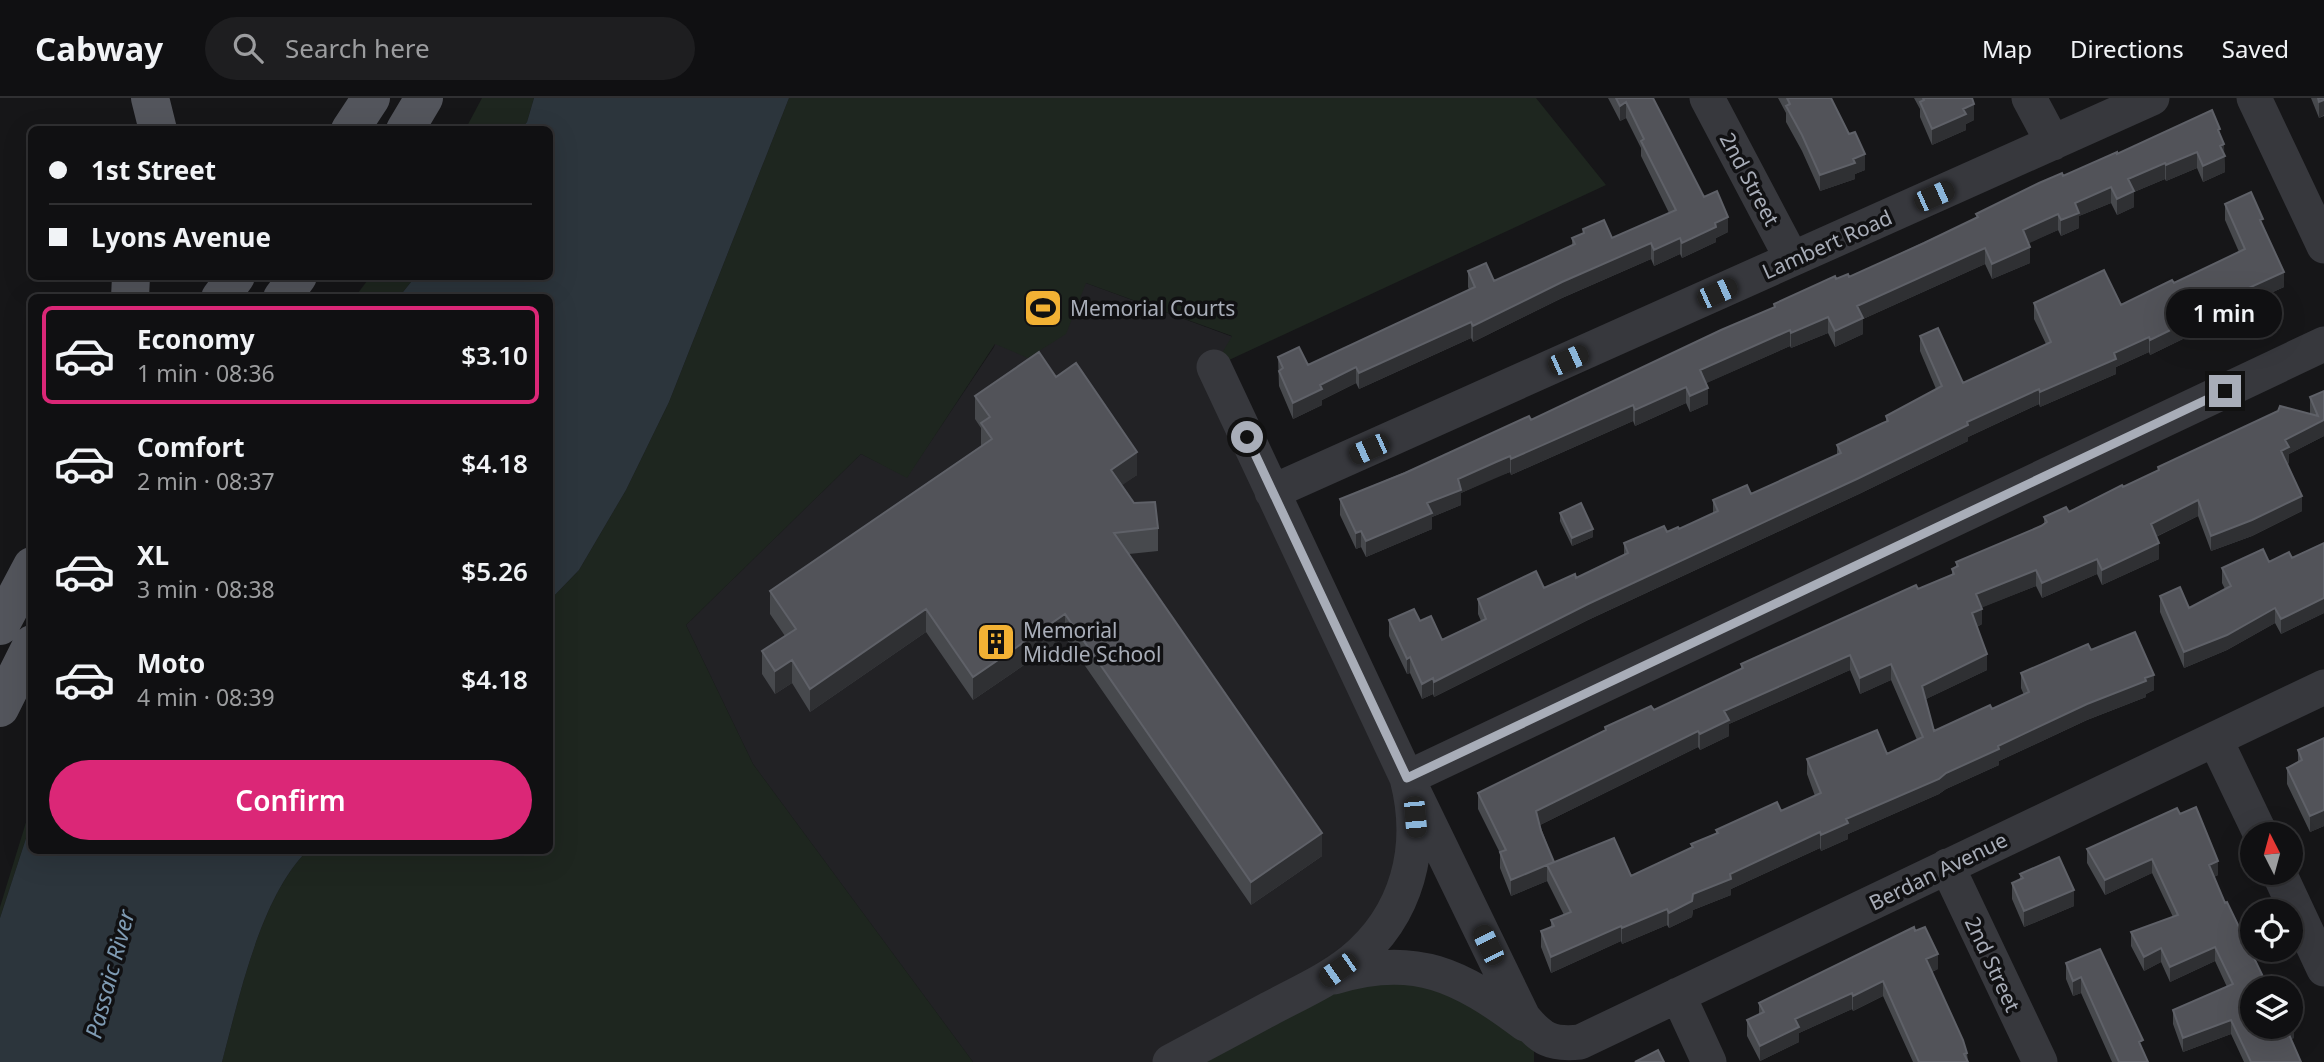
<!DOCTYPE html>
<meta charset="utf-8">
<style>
body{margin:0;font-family:"Noto Sans",sans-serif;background:#1e1e20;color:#f1f3f6;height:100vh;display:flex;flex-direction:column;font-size:26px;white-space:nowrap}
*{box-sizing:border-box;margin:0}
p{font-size:23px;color:#9c9d9f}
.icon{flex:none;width:38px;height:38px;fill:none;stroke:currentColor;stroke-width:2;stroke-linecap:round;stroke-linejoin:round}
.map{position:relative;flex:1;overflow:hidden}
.panel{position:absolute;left:28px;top:196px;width:525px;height:560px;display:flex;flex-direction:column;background:#101012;border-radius:10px;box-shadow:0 7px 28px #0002,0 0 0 2px #303032}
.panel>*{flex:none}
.top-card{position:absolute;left:28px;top:28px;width:525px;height:154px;border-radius:10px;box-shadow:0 7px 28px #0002,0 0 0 2px #303032;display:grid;align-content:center;height:154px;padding:0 21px;background:#101012}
.needle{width:46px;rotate:354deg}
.buttons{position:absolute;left:2240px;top:724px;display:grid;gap:14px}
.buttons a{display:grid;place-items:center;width:63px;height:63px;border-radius:50%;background:#101012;box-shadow:0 7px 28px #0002,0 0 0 2px #303032;font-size:35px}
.end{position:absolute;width:32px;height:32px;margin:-16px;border:9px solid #a8adb8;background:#111;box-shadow:0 0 0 4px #111}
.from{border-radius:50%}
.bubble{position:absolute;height:49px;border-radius:24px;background:#101012;box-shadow:0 7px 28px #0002,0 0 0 2px #303032;font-size:23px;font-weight:600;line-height:49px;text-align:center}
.car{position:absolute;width:21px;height:42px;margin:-21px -10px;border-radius:9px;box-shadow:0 0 5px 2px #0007;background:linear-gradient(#222 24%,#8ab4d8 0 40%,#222 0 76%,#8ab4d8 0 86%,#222 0)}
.top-card b{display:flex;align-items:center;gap:24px;height:66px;font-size:26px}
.top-card b+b{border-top:2px solid #303032}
.top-card i{width:18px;height:18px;background:#f1f3f6}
ul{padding:12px 0 0;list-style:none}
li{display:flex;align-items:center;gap:21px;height:98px;margin:0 14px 10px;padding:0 7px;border:4px solid transparent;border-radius:10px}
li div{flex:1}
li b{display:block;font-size:26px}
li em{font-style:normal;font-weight:600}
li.selected{border-color:#db2777}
li>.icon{width:63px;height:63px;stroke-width:1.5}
.button{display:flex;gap:14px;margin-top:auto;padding:14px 21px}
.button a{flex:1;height:80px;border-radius:42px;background:#db2777;color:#fff;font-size:28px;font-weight:600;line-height:80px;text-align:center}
header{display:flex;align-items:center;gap:42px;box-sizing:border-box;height:98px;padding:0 35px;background:#101012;border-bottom:2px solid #303032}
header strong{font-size:33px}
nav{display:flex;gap:38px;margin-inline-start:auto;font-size:24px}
.search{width:490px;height:63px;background:#1e1e20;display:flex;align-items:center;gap:18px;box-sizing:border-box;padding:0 24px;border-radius:38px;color:#9c9d9f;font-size:26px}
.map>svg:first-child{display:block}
</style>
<header>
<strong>Cabway</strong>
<div class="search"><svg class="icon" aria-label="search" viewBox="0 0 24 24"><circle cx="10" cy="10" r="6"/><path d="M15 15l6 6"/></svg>Search here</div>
<nav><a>Map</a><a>Directions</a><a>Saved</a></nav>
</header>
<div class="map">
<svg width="2324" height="964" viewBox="0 0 2324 964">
<rect width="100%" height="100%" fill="#161618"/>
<path fill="#222225" d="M1026 163 1233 239 1214 269 1413 704 1376 840 1170 964H973L753 666 686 527 861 356 907 379 994 249Z"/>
<path fill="#1e261f" d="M482 0H534L527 24 521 31 465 32Z
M789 0H1536L1606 87 1214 269 1232 238 1086 185 1066 236 1028 260 995 246 907 380 861 356 686 527 753 666 973 964H222C239 900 260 800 307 753L550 752V502L579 472 626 392 669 304Z
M370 179V178L415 179 399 199H355Z
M31 708V725L0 820V809Z
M1383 868 1534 933V964H1170Z"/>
<path fill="#2c353c" d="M534 0H789L669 304 626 392 579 472 550 502V200L399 199 415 179 550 178V32L521 31 527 24Z
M31 725 32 752 307 753C260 800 239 900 222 964H0V820Z"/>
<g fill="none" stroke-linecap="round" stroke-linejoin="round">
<path stroke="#37383d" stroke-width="35" d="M1707 0 1792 161
M2029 0 2053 45
M2254 0 2324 148
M1214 269 1407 680 1523 919C1541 941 1551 947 1580 944L2324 589
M1272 394 2152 0
M2215 641 2261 737
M1947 768 2040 964
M2279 775 2324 871
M1334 879C1415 854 1461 878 1525 926
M1678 897 1709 964
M1170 964C1203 946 1236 929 1269 911 1297 896 1327 883 1352 863 1408 817 1425 749 1407 680L2324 246"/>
<path stroke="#53555c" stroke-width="38" d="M150 0 158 32
M350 32 371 0
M405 32 424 0
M130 200 131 178
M220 200 236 178
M282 200 298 178
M0 528 32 468
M0 610 32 546"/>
</g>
<path fill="#47494d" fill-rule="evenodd" d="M1608 0H1653L1704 99 1728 134 1716 140V144L1682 160 1680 156 1654 168 1651 161 1562 200 1473 244 1471 240 1359 291 1356 285 1322 302V307L1293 321 1279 288 1278 259 1308 267 1469 192 1468 189V173L1494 183 1572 148V140L1583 135V131L1612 140 1669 115 1641 58V50L1626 20 1620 23Z
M1778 0H1831L1865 72 1855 76V81L1820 93 1802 53 1786 24V15Z
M1914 0H1972L1974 22 1966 26V32L1932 47 1920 19V11Z
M2311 0H2324V18L2319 20Z
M2220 37 2224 56 2225 74 2203 84 2197 70 2166 83 2165 81 2134 94V109L2117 117 2111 105 2079 118V130L2061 138 2058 132 2028 145 2030 165 1992 181 1985 166 1863 221V236L1835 249 1828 235 1791 250 1790 248 1706 285 1708 306 1690 314 1686 305 1635 328 1633 323 1511 377 1510 374 1496 379 1461 395V407L1432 419V431L1366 459 1361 449 1356 451 1340 417V401L1531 322 1774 210V206L1836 181 1849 179 1976 120V116L2063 78 2117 56Z
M2225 106 2263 128 2284 189 2233 212 2224 219V221L2150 257 2149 254 2116 269V276L2040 309 2039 306 1968 339V343L1859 396 1588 522 1434 599 1433 596 1422 601 1410 575 1407 576 1389 538V522L1420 523 1442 542 1481 523 1478 516V501L1544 490 1576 480 1624 458V445L1679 431 1713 415V402L1751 396 1837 357V347L1886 324V318L1936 291 1920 253V238L1963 285 2046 246 2034 221V205L2121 207 2174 185 2239 154 2225 122Z
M1056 279 1137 377 1121 387 1134 405 1158 430V453L1129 456 1322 758 1251 807 1065 539 973 602 926 534 810 614 792 585 775 596 762 576V553L785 538 770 516V493L981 348V330L975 321V298Z
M2324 293V338L2289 356V365L2287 366 2302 413 2252 438 2211 453 2198 418 2156 439 2159 461 2102 487 2097 476 2042 500 2036 488 1982 509V526L1977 529 1987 572 1926 601 1934 633 1992 611 2024 597 2021 590V575L2091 552 2154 592 2146 596V599L2087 622 1999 663V667L1946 691 1939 696 1848 736V741L1821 753 1820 750 1731 791V797L1693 812 1692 819 1669 830 1667 827 1622 846 1621 843 1551 875 1541 849V833L1551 829V822L1564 817 1547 783 1511 798 1500 770V755L1478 711V695L1605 633V629L1654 612 1741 571V566L1952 477V471L1956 469V464L2041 428 2044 425V419L2069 414 2158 373V369L2310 316V299ZM1850 572 1860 596 1891 582 1917 642 1887 656 1807 661V676L1815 698 1781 713 1716 732V735L1691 746V750L1631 778 1554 765 1540 727 1698 649 1700 652 1729 638V626Z
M1560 415 1593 439 1572 448 1560 423Z
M2324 445V515L2281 536 2275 525 2227 552 2184 570 2160 514V498L2189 510 2225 491 2222 485V470L2292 460Z
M2324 640V728L2310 734 2287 686V670L2298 665V652Z
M2180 716 2218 777 2214 779 2225 805 2294 940 2291 941 2301 964H2244L2231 936 2183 954 2173 926V912L2227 889 2215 863 2170 884 2161 864 2144 873 2131 848V834L2173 819 2152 775 2105 797 2087 765V751Z
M2020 776 2074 808 2024 829 2012 801V785L2020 781Z
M2100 851 2143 953 2148 964H2112L2081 895 2073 898 2066 881V865Z
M1938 871 1932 874 1967 955 1968 964H1913L1883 898 1853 913 1852 911 1799 935V944L1760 963 1747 938V922L1759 917V905Z"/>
<path fill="#2f3033" d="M2324 2V17L2319 20V4Z
M1626 4V20L1620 23V8Z
M1974 6V22L1966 26V32L1932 47V31L1963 11Z
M2224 46 2225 74 2203 84V68L2220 48Z
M2197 54V70L2166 83V67Z
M1865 56V72L1855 76V81L1820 93V77Z
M2165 65V81L2134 94V109L2117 117V101L2128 81Z
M2111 89V105L2079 118V130L2061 138V122L2075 105Z
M2058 116V132L2023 148V132Z
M1728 119V134L1716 140V144L1682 160V145L1715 125Z
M1680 140V156L1654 168V152Z
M1651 145V161L1562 200 1473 244V228L1562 184Z
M2030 149V165L1992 181V166Z
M1985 150V166L1863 221V236L1835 249V233L1857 208Z
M2284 174V189L2233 212 2224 219V221L2150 257V242L2223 204 2233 197Z
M1828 219V235L1791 250V235Z
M1471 224V240L1359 291V275Z
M1790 232V248L1700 288V272Z
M2149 239V254L2116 269V276L2040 309V294L2114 255Z
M1356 269V285L1322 302V307L1293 321V305L1320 287Z
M1686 289V305L1635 328V312Z
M1708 290V306L1690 314V298Z
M2039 291V306L1968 339V343L1859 396 1588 522 1434 599V584L1588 506 1967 324Z
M1633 307V323L1511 377V361Z
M2324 322V338L2289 356V365L2281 369V353L2285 342Z
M1137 354V377L1111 395V372Z
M1510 358V374L1461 395V407L1432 419V431L1366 459V443L1427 405 1458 381Z
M2302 398V413L2252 438 2211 453V438Z
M2198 402V418L2151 441V426Z
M1593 431V439L1572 448V440Z
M1361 433V449L1356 451V435Z
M2159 445V461L2102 487V472Z
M2097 461V476L2042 500V485Z
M2036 472V488L1976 512V496Z
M2324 500V515L2281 536V521Z
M2275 510V525L2227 552 2184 570V554Z
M926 511V534L810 614V591Z
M1982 511V526L1972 531V515Z
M1065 516V539L973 602V579Z
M1987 556V572L1922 603V588Z
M1850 557V572L1729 626V638L1700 652V636L1724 613Z
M1410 559V575L1407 576V561Z
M792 562V585L775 596V573Z
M1891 566V582L1860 596V580Z
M2154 577V592L2146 596V599L2087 622 1999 663V667L1946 691 1939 696 1848 736V741L1821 753V737L1846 721 1946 675 1998 648 2087 606Z
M1433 580V596L1422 601V586Z
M1698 633V649L1536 729V713Z
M2324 712V728L2310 734V718Z
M1820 734V750L1731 791V797L1693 812 1692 819 1669 830V815L1693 796 1730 776Z
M1322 735V758L1251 807V784Z
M2152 761V775L2105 797V782Z
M2218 763V777L2209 781V767Z
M1554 764 1547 767V783L1511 798V782Z
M2074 792V808L2024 829V813Z
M1667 811V827L1622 846V830Z
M1621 828V843L1551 875V859Z
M2215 849V863L2170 884V869Z
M2161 850V864L2144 873V859Z
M1938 856V871L1926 876V861Z
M2081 879V895L2073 898V883Z
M1883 883V898L1853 913V898Z
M1852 895V911L1799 935V944L1760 963V948L1795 921Z
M2231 922V936L2183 954V940Z
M2294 926V940L2287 943V929H2291V927Z"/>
<path fill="#525359" stroke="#5f6168" stroke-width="2" d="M1616 0H1653L1704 99 1717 93 1728 119 1715 125 1716 129 1682 145 1680 140 1654 152 1651 145 1562 184 1473 228 1471 224 1359 275 1356 269 1320 287 1322 291 1293 305 1279 273 1283 270 1278 259 1299 249 1308 267 1475 189 1468 173 1486 165 1494 183 1575 146 1572 140 1584 135 1583 131 1604 122 1612 140 1676 112 1641 43 1644 41 1626 4 1620 8Z
M1787 0H1831L1849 36 1855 34 1865 56 1853 61 1855 65 1820 77 1802 37 1786 8 1790 6Z
M1923 0H1972L1974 6 1963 11 1966 16 1932 31 1920 4 1924 2Z
M2318 0H2324V2L2319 4Z
M2212 12 2220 31 2218 32 2224 46 2220 48 2225 58 2203 68 2197 54 2166 67 2165 65 2128 81 2134 93 2117 101 2111 89 2075 105 2079 115 2061 122 2058 116 2023 132 2030 149 1992 166 1985 150 1857 208 1863 220 1835 233 1828 219 1791 235 1790 232 1700 272 1708 290 1690 298 1686 289 1635 312 1633 307 1511 361 1510 358 1496 364 1458 381 1461 392 1427 405 1432 415 1366 443 1361 433 1356 435 1340 401 1405 375 1529 318 1531 322 1721 232 1775 209 1774 206 1835 178 1836 181 1848 176 1849 179 1924 145 1978 119 1976 116 2039 85 2062 75 2063 78 2117 54V56Z
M2251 94 2263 121 2260 122 2284 174 2233 197 2223 204 2224 206 2150 242 2149 239 2114 255 2116 261 2040 294 2039 291 1967 324 1968 327 1859 380 1588 506 1434 584 1433 580 1422 586 1410 559 1407 561 1389 522 1414 511 1420 523 1431 518 1442 542 1486 521 1478 501 1536 473 1544 490 1575 476 1576 480 1628 455 1624 445 1664 428 1667 434 1678 429 1679 431 1718 413 1713 402 1747 387 1751 396 1841 355 1837 347 1883 325 1888 323 1886 318 1942 288 1920 238 1938 230 1963 285 2051 244 2034 205 2104 172 2121 207 2172 182 2174 185 2245 151 2225 106Z
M1039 254 1056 279 1076 265 1137 354 1111 372 1134 405 1155 404 1158 430 1114 435 1322 735 1251 784 1065 516 973 579 926 511 810 591 792 562 775 573 762 553 796 531 770 493 992 341 981 325 990 319 975 298Z
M2324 293V322L2285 342 2289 349 2281 353 2302 398 2252 422 2211 438 2198 402 2151 426 2159 445 2102 472 2097 461 2042 485 2036 472 1976 496 1982 511 1972 515 1987 556 1922 588 1934 633 1990 607 1992 611 2029 594 2021 575 2088 546 2091 552 2135 534 2154 577 2145 580 2146 583 2087 606 1998 648 1999 651 1946 675 1939 681 1846 721 1848 725 1821 737 1820 734 1730 776 1731 781 1693 796 1692 803 1669 815 1667 811 1622 830 1621 828 1551 859 1541 833 1554 828 1551 822 1571 814 1547 767 1614 740 1631 778 1693 749 1691 746 1718 735 1716 732 1777 704 1781 713 1821 695 1807 661 1877 632 1887 656 1923 639 1891 566 1860 580 1850 557 1724 613 1729 622 1700 636 1698 633 1536 713 1541 733 1554 764 1511 782 1500 754 1506 752 1478 695 1606 632 1605 629 1651 608 1654 612 1743 570 1741 566 1916 487 1918 491 1954 476 1952 471 1958 468 1956 464 2041 428 2047 424 2044 419 2066 409 2069 414 2122 387 2123 389 2159 372 2158 369 2278 313 2280 308 2318 318 2310 299Z
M1581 405 1593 431 1572 440 1560 415Z
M2324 445V500L2281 521 2275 510 2227 537 2184 554 2160 498 2180 489 2189 510 2231 488 2222 470 2263 451 2269 464 2289 454 2292 460Z
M2324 640V712L2310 718 2287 670 2302 662 2298 652Z
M2196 709 2218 763 2209 767 2225 805 2227 804 2269 891H2252V929H2287V932L2301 964H2251L2231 922 2183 940 2173 912 2233 886 2215 849 2170 869 2161 850 2144 859 2131 834 2178 817 2152 761 2105 782 2087 751 2177 710 2180 716Z
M2059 759 2074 792 2024 813 2012 785 2023 780 2020 776Z
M1914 829 1915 833 1925 829 1938 856 1926 861 1963 942 1967 955 1964 956 1968 964H1919L1883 883 1853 898 1852 895 1795 921 1799 929 1760 948 1747 922 1764 914 1759 905Z
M2100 851 2143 942 2139 944 2148 964H2119L2081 879 2073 883 2066 865Z
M1658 952 1664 964H1635Z"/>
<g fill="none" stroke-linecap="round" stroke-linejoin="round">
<path stroke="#a8adb8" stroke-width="9" d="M1247 339 1407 680 2225 293"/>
</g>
<defs>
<symbol id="stadium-square" viewBox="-11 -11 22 22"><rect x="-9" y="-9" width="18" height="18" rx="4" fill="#f2b134" stroke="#111113"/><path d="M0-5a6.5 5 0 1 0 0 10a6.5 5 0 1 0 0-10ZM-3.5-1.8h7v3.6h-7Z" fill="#111"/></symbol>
<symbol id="building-square" viewBox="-11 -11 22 22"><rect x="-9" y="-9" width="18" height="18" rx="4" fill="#f2b134" stroke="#111113"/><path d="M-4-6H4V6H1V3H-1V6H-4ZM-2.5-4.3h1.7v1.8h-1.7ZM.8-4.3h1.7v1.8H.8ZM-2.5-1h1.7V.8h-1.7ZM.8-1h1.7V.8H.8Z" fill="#111"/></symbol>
</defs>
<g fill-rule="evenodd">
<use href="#stadium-square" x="1021" y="188" width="44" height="44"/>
<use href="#building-square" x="974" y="522" width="44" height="44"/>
</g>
<g text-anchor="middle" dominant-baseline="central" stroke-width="7" stroke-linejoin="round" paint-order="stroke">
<g font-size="21" fill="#a8adb8" stroke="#111113">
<text transform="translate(1750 81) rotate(62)">2nd Street</text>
<text transform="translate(1827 146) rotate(-24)">Lambert Road</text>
<text transform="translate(1938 773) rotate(-26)">Berdan Avenue</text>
<text transform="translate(1993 866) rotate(65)">2nd Street</text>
</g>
<g font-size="21" fill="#a8adb8" stroke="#111113" text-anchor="start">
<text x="1070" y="210">Memorial Courts</text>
<text x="1023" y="532">Memorial<tspan x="1023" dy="24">Middle School</tspan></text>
</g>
<g font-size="23" font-style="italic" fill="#7f9bb3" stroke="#111113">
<text transform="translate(109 876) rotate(-75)">Passaic River</text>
</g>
</g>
</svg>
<div class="buttons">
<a><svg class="needle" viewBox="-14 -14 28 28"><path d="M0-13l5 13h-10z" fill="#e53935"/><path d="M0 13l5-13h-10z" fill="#9c9d9f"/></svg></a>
<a><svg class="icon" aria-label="locate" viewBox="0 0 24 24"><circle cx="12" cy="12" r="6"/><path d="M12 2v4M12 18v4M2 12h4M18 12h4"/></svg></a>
<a><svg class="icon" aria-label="layers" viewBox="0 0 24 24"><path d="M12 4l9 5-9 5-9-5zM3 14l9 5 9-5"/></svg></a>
</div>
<i class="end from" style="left:1247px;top:339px"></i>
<i class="end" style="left:2225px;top:293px"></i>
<div class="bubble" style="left:2166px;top:191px;width:116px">1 min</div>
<i class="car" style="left:1934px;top:98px;rotate:66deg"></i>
<i class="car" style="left:1717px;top:195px;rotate:66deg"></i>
<i class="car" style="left:1568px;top:262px;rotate:66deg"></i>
<i class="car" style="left:1369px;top:351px;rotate:246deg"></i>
<i class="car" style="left:1415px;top:719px;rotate:175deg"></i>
<i class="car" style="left:1488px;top:847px;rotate:334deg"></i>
<i class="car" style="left:1338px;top:872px;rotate:235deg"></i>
<div class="top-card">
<b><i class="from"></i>1st Street</b>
<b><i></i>Lyons Avenue</b>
</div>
<section class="panel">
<ul>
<li class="selected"><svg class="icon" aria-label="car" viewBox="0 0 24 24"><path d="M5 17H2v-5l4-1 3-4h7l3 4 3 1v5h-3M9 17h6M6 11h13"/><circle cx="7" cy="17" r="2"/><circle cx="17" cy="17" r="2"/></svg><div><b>Economy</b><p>1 min · 08:36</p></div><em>$3.10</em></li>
<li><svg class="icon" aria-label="car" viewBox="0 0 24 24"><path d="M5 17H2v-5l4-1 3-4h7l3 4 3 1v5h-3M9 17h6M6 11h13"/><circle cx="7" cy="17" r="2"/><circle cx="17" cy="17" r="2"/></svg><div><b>Comfort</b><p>2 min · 08:37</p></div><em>$4.18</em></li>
<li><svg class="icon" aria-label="car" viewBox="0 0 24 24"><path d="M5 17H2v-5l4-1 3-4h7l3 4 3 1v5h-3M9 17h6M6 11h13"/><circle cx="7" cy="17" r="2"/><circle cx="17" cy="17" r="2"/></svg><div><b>XL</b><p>3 min · 08:38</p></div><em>$5.26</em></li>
<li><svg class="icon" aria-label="car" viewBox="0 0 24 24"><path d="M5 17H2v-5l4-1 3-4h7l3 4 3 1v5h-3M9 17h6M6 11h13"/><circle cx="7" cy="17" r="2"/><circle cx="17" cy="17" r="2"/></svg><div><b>Moto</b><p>4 min · 08:39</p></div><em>$4.18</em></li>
</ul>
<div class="button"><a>Confirm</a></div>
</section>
</div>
